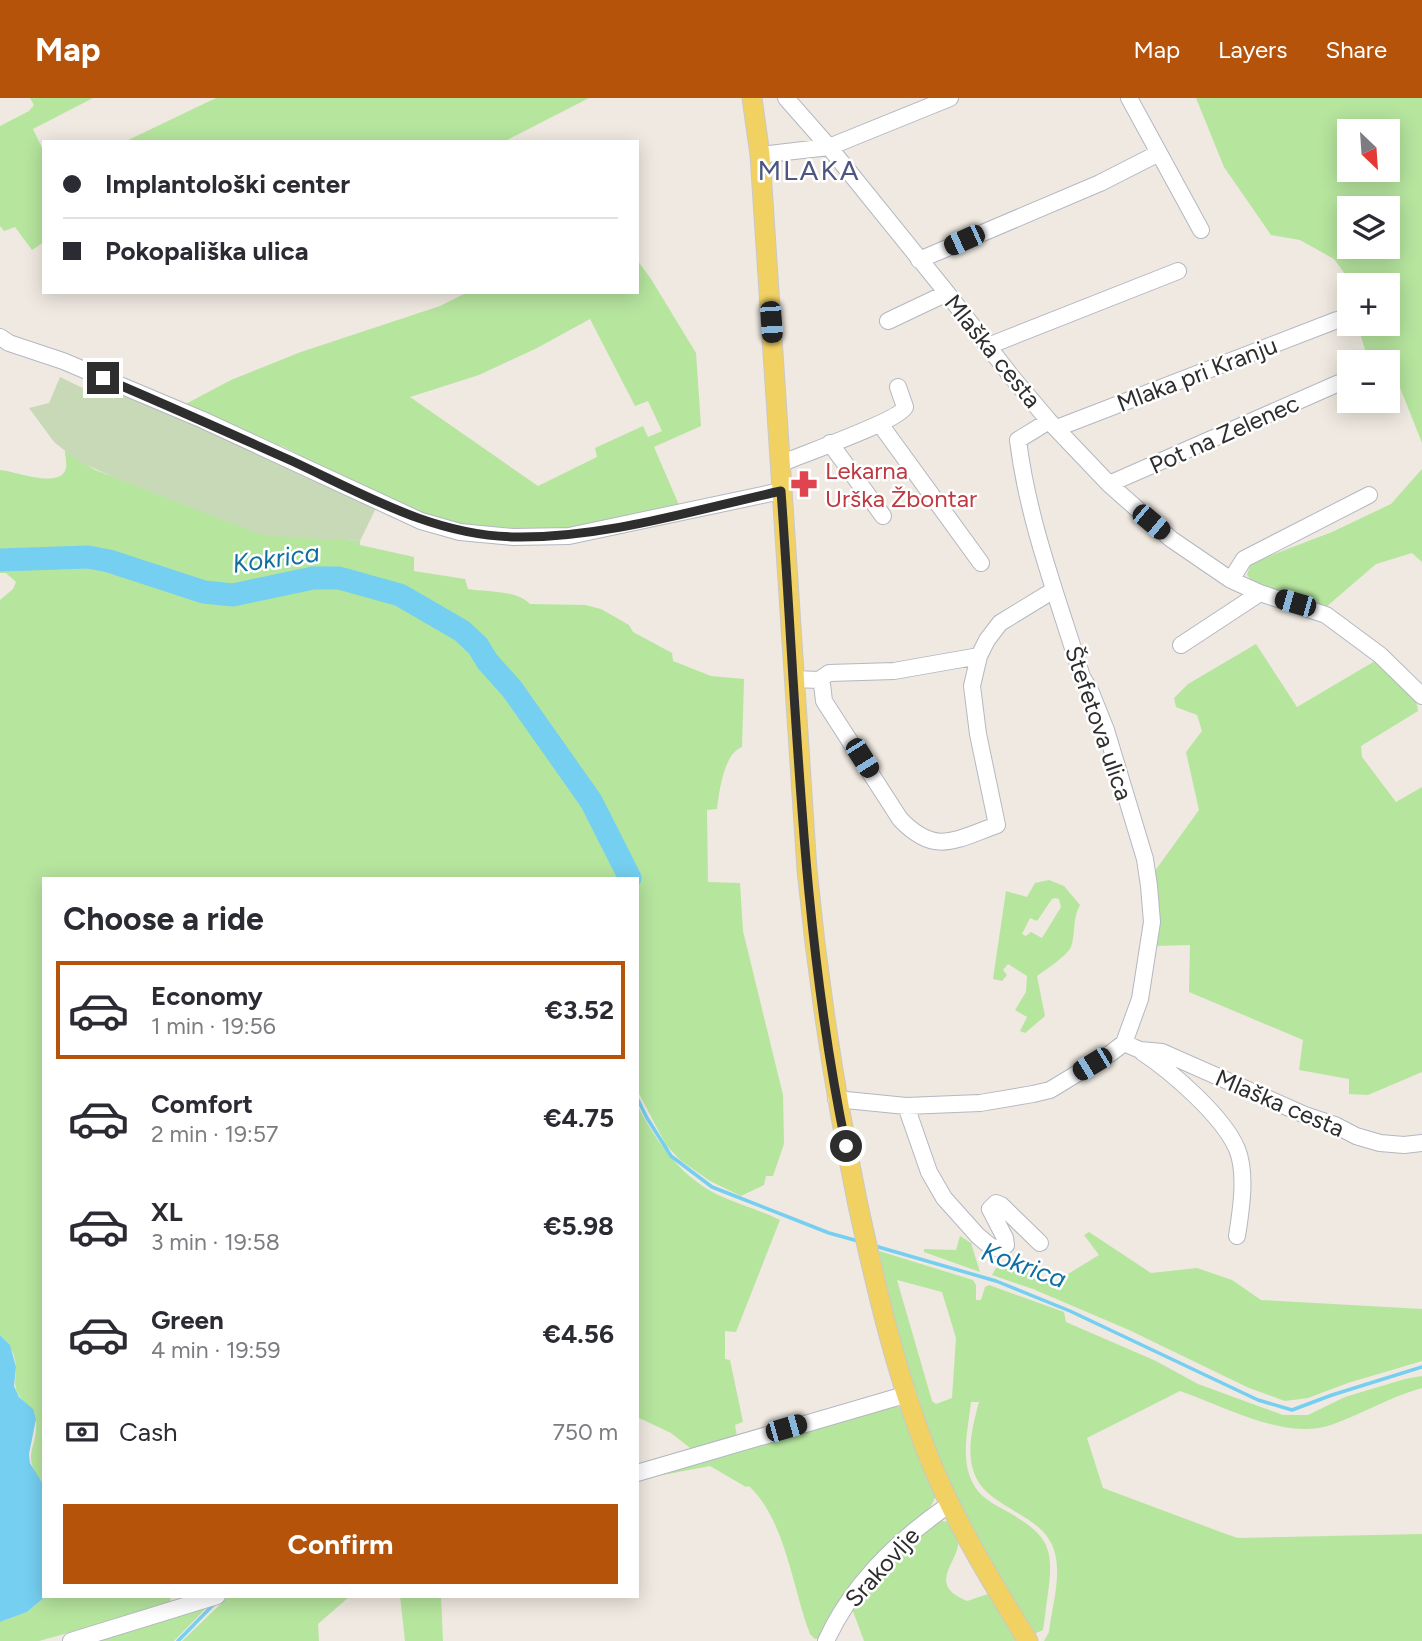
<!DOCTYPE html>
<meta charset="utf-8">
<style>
body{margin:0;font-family:Figtree,sans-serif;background:#f2f2f3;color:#2b2b33;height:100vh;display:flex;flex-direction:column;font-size:26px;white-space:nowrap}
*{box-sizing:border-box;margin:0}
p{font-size:23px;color:#7c7c81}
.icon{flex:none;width:38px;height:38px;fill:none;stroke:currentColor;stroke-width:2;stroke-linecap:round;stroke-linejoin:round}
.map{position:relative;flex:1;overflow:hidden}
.details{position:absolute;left:42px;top:779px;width:597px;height:721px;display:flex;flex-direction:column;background:#fff;border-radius:0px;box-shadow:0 4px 18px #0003}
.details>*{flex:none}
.hud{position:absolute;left:42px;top:42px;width:597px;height:154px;border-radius:0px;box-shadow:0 4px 18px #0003;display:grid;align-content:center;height:154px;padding:0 21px;background:#fff}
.needle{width:46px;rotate:155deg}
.tools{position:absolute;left:1337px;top:21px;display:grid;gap:14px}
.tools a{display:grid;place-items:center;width:63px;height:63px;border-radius:0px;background:#fff;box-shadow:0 4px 18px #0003;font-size:35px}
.end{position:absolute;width:32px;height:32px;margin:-16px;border:9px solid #2e2e2e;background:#fff;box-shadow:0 0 0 4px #fff}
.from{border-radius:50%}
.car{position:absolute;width:21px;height:42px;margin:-21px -10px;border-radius:9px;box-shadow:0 0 5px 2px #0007;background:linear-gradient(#222 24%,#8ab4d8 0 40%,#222 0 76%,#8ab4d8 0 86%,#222 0)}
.hud b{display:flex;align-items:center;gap:24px;height:66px;font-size:26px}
.hud b+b{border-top:2px solid #e1e1e2}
.hud i{width:18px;height:18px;background:#2b2b33}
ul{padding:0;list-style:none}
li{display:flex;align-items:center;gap:21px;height:98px;margin:0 14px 10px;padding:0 7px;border:4px solid transparent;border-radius:0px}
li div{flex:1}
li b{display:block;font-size:26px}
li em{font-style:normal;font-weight:700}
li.current{border-color:#b45309}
li>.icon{width:63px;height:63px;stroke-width:1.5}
h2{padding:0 21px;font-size:32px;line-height:84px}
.pay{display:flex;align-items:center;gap:18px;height:77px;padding:0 21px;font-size:26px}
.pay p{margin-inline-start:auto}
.cta{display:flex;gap:14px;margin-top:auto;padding:14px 21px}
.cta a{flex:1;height:80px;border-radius:0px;background:#b45309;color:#fff;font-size:28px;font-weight:700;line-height:80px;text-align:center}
header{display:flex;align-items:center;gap:42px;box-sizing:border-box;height:98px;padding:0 35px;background:#b45309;color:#fff}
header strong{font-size:33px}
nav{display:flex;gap:38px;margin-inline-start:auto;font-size:24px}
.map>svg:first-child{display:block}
</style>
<header>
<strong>Map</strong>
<nav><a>Map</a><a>Layers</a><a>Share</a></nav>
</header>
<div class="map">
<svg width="1422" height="1543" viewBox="0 0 1422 1543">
<rect width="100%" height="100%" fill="#efe9e1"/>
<path fill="#b6e59e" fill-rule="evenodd" d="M30 0H93L33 31 44 54V144L32 152 15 129 4 133 0 128V28L29 13 34 7Z
M216 0H589L503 44H124Z
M1196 0H1422V345L1397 282 1388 273V264H1369L1357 226H1388V187H1353L1334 161 1300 142 1271 137 1224 69ZM1349 33H1388V72H1349ZM1349 110H1388V149H1349Z
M637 162 651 181 696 255 701 328 654 349 679 407 583 430 546 432 474 428 440 423 367 392 282 348 267 346 182 308 231 282 301 254 440 208 468 194H637ZM590 221 635 308 648 303 662 333 648 339 643 328 595 350 597 359 538 388 410 299 479 277 537 250Z
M65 353 95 372 141 389 318 440 360 443V447L414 459V473L465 481 468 491C486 494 517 492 530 506L585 507 601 511 629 527 633 534 672 555 673 563 711 578 744 581 742 649C724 655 719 694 717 711L707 712 708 784 740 785 743 833 783 997 784 1046 773 1078H766L764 1087 741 1098 710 1083 680 1062 666 1047 637 992V780H44V1388C19 1355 38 1354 36 1322 35 1308 20 1305 16 1291 14 1284 16 1277 16 1270 15 1256 10 1245 0 1237V502L13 491 16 484 6 475H0V465C57 464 98 454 149 484L156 481 204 496 231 502 254 498 314 483 333 485 363 496 389 499 410 506 463 537 511 594 519 608 524 609 525 604 516 586 487 558 471 536 450 520 399 489 376 480 345 475 318 474 275 488 205 493 89 456 0 457V372C15 373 61 392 66 370 67 365 65 358 65 353Z
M1422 371V464L1412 455 1376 466 1326 509 1258 490 1247 477 1251 465 1332 434 1391 406Z
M1256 546 1297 609 1375 563C1389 575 1417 592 1418 613L1361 648 1362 659 1396 704 1422 689V974L1368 997 1349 996V981L1299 972 1303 942 1189 894 1190 847 1154 848 1152 777 1199 712 1186 654 1202 633 1197 617 1176 609 1174 600 1188 586Z
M1049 782 1064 788 1080 807C1072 821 1076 834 1071 849 1068 857 1044 873 1037 878L1045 918 1025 935 1020 933 1027 919 1015 912 1026 894 1027 878 1008 866 1003 872 1007 877 1002 883 993 881 1006 793 1027 799 1035 785ZM1055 800 1059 801 1061 809 1042 840 1031 834 1026 838 1022 836 1030 820 1037 823 1052 801Z
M637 1007C658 1046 682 1082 725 1100 744 1108 762 1113 780 1122L736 1234 725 1233V1261L730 1262 743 1324 735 1327 737 1339 694 1353 671 1335 637 1319Z
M1089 1134 1151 1175 1197 1170 1232 1182 1261 1202 1422 1211V1263L1348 1285 1308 1300 1285 1303 1249 1290 1129 1232 1033 1191 992 1177 996 1170 1012 1169 1055 1184 1099 1157 1084 1137Z
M960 1138 971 1145 980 1174 924 1154V1151L956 1152Z
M879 1153 973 1182 976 1187V1202H981L985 1189 989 1187 1064 1214 1066 1224 1156 1263 1198 1286 1283 1317H1308L1345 1299 1405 1281 1422 1278V1290C1389 1299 1363 1316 1331 1327 1286 1343 1224 1308 1180 1293L1087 1340 1103 1390 1226 1436 1238 1440 1422 1436V1543H1044L1049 1534C1052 1507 1063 1475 1053 1449 1047 1435 1036 1426 1024 1419 1012 1411 998 1404 988 1395 961 1371 971 1334 979 1304H971C968 1333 959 1363 975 1389 983 1402 998 1408 1010 1415 1049 1438 1054 1451 1048 1495 1046 1507 1045 1520 1043 1532L1034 1536C999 1481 965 1423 939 1363 911 1297 894 1223 879 1153ZM897 1182 942 1194 956 1240 952 1300 936 1306 932 1303Z
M889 1307 899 1309 904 1313 935 1393V1400L931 1408 901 1435 821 1540 815 1541 810 1536C792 1489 786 1423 749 1388L746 1389 710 1368 647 1380Z
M936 1422 949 1424C952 1429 956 1434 958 1439 963 1462 923 1485 967 1503L988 1496 1022 1543H864L851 1508 890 1461Z
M46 1498H170L171 1506 39 1543H0V1524L27 1514Z
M232 1498H350L318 1526 319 1543H182L228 1499Z
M400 1498H441L443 1543H405Z
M211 1505 174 1543H85Z"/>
<path fill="#c8d9b8" d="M60 279 97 297 103 283 377 408 360 443 271 438 259 436 115 380 78 363 54 344 29 310 49 305Z"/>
<path fill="#75cff0" d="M0 1237 10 1247 16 1269 14 1288 19 1299 33 1311 36 1321 29 1356 30 1365 44 1388V1498H46L27 1514 0 1524Z"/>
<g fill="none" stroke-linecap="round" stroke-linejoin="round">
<path stroke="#75cff0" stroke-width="3.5" d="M637 1000 647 1020 671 1058 712 1089 829 1135 858 1143
M875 1148 996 1183 1070 1213 1258 1302 1292 1312 1332 1297 1422 1269
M178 1543 215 1505"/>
<path stroke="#75cff0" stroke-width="23" d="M0 462 88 459 109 463 204 494 233 497 313 480H339L400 497 462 533 478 548 487 563 512 591 591 703 630 780"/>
<defs>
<path id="minor" d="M786 0 829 49 950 0
M1129 0 1201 132
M760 57 829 49 947 195 1011 278 1049 323 1109 386 1171 441 1231 482 1260 495 1326 517 1380 557 1422 598
M919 162 1100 85 1159 55
M888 223 947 195
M0 239 9 245 63 263 203 322 421 423 460 434 513 439 569 438 781 393
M988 248 1178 173
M880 326 981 465
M1057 330 1337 222
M830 345 883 418
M780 366C800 357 899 323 905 309L898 289
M1109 386 1339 285
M1231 482 1244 461 1369 397
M1181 547 1260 495
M794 581 819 582 822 586 824 603 900 721C935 758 955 742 997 727L978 636 972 588 979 558 987 542 1000 525 1054 492
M819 582 829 575 894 573 979 558
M1124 945 1140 952 1162 954 1305 1017 1335 1027 1356 1038 1380 1045 1404 1047 1422 1045
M1142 954C1172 974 1223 1018 1237 1051 1247 1075 1241 1113 1237 1138
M836 1001 906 1008 980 1005 1033 996 1050 992 1111 955 1124 945 1140 901 1152 824 1149 788 1145 761 1106 632 1090 592 1082 579C1058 500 1028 424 1018 342L1049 323
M906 1008 929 1074 944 1100 978 1138 990 1148 999 1151 1006 1147 1005 1140 990 1111 996 1105 1001 1107 1040 1145
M637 1375 908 1296
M71 1543 217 1498
M826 1543C852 1486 899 1441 950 1406"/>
<path id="major" d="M752 0 760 57 807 772C818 885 835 996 858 1107 877 1194 898 1284 932 1367 958 1429 993 1486 1028 1543"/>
</defs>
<use href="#minor" stroke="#b4b7c1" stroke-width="18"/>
<use href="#major" stroke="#c9c9c9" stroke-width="21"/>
<use href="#minor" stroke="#fff" stroke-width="16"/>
<use href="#major" stroke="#f2d163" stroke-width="19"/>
</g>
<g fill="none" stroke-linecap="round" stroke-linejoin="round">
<path stroke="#2e2e2e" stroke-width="9" d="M103 280C167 307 229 335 292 363 365 397 434 438 516 439 605 440 694 412 781 393 797 612 801 833 846 1048"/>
</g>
<defs>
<symbol id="pharmacy-bare" viewBox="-9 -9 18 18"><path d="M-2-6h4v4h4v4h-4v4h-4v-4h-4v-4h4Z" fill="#e0444e" stroke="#fff" stroke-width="2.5" paint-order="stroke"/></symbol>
</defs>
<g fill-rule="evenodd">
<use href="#pharmacy-bare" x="785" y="367" width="38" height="38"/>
</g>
<g text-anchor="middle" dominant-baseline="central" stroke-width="5" stroke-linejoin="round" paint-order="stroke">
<g font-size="24" fill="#2e2e2e" stroke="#fff">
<text transform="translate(993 253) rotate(51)">Mlaška cesta</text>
<text transform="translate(1197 276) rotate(-21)">Mlaka pri Kranju</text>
<text transform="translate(1224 336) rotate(-24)">Pot na Zelenec</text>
<text transform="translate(1099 625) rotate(71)">Štefetova ulica</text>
<text transform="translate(1280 1005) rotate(23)">Mlaška cesta</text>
<text transform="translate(882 1469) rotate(-48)">Srakovlje</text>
</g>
<g font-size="24" fill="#be3a42" stroke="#fff" text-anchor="start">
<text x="825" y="372">Lekarna<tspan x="825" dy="28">Urška Žbontar</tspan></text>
</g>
<g font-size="26" font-style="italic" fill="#0d6fa3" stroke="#fff">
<text transform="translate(276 460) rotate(-8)">Kokrica</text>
<text transform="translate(1024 1167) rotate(20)">Kokrica</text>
</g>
<g font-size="28" letter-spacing="2" fill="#4d5680" stroke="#fff">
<text x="809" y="72">MLAKA</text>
</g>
</g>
</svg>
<div class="tools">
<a><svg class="needle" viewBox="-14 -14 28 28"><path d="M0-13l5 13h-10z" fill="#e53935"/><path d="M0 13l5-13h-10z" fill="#7c7c81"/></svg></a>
<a><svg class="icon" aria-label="layers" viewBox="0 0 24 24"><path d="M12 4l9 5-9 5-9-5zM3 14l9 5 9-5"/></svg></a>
<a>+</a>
<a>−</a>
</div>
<i class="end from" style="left:846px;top:1048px"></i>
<i class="end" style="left:103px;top:280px"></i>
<i class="car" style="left:964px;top:142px;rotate:246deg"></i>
<i class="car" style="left:771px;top:224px;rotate:176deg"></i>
<i class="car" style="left:1151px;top:424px;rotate:130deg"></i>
<i class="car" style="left:1295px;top:505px;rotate:286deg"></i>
<i class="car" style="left:862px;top:660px;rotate:148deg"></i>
<i class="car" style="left:1092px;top:966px;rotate:239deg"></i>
<i class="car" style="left:786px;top:1330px;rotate:74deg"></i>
<div class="hud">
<b><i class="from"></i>Implantološki center</b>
<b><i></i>Pokopališka ulica</b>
</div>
<section class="details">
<h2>Choose a ride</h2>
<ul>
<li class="current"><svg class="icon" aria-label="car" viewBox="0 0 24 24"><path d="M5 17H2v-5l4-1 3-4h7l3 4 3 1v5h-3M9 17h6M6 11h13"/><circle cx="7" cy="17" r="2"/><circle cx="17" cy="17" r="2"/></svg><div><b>Economy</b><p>1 min · 19:56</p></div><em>€3.52</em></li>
<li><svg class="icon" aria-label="car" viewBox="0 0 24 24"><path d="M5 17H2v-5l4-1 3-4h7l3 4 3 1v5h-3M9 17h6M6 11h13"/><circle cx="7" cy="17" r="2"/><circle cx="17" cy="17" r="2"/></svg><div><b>Comfort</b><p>2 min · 19:57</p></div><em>€4.75</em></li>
<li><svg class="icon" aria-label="car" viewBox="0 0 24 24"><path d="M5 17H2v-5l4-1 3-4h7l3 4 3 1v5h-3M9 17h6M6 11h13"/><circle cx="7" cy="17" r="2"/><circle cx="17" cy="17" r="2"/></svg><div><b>XL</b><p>3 min · 19:58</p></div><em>€5.98</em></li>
<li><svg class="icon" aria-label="car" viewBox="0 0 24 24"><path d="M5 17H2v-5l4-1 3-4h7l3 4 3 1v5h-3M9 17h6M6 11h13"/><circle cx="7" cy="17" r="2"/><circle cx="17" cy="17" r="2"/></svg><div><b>Green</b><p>4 min · 19:59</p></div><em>€4.56</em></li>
</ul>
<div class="pay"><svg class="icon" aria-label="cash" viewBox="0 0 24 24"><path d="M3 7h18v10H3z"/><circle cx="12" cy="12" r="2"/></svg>Cash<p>750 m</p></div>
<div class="cta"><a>Confirm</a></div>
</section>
</div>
